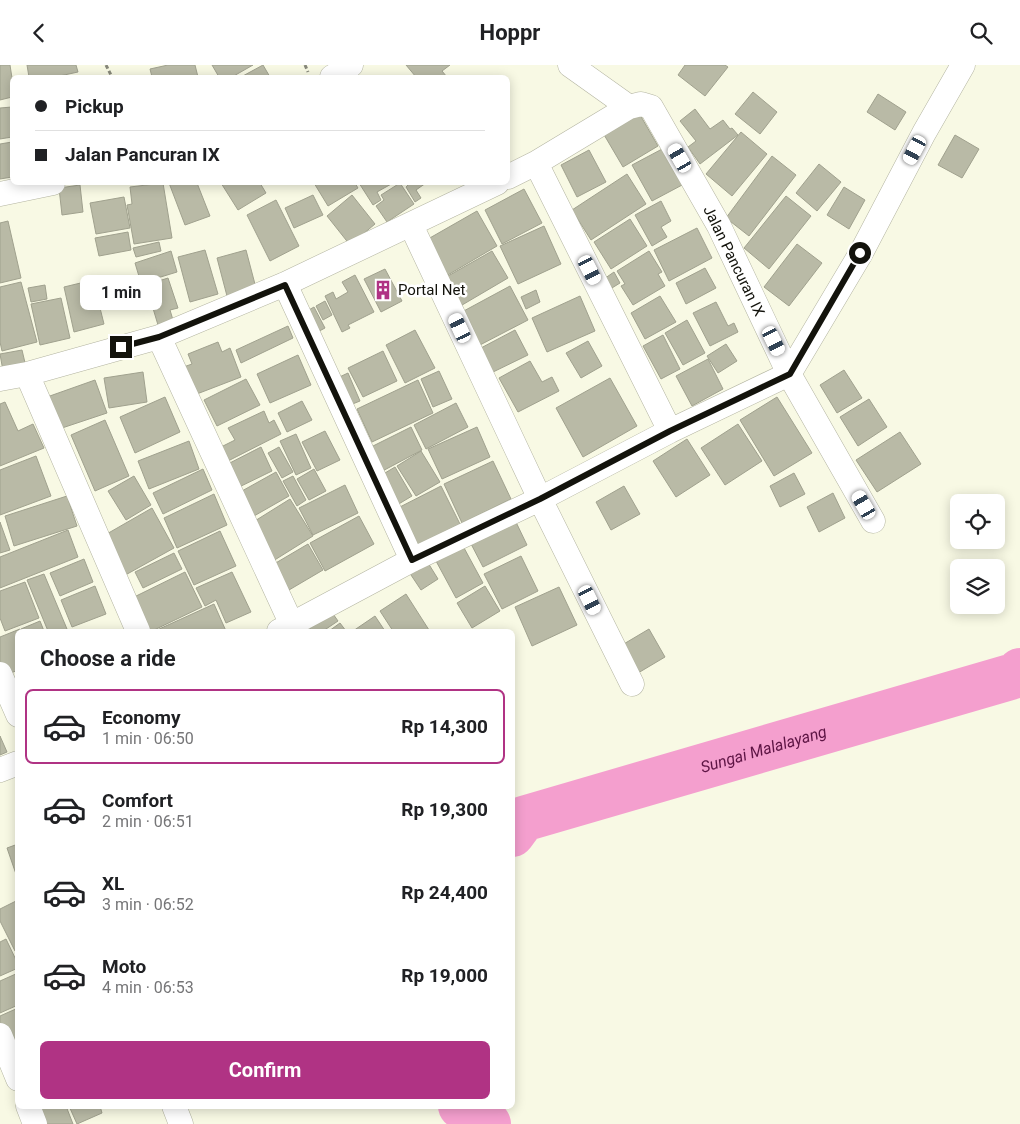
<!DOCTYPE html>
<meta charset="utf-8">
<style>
body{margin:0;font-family:Roboto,sans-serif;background:#f6f6f6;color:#202124;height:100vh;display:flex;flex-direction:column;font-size:19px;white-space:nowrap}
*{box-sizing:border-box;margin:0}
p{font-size:16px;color:#757577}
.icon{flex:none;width:28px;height:28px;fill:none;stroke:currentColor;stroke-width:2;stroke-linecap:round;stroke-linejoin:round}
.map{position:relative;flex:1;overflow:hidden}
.side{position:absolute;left:15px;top:564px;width:500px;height:480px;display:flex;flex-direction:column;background:#fff;border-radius:8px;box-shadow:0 2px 12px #0003}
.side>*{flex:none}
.guide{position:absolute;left:10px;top:10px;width:500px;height:110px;border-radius:8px;box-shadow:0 2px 12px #0003;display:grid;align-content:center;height:110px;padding:0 25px;background:#fff}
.tools{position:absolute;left:950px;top:429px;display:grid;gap:10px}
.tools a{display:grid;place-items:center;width:55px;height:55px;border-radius:8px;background:#fff;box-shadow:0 2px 12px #0003;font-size:25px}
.end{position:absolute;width:22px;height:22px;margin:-11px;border:6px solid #13130c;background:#fff;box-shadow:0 0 0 2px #fff}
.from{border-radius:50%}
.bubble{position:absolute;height:35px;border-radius:8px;background:#fff;box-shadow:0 2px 12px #0003;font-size:16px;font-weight:700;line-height:35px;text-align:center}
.car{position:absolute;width:15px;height:30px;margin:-15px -8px;border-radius:6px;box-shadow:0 0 4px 1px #0007;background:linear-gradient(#fff 24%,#345 0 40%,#fff 0 76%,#345 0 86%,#fff 0)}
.guide b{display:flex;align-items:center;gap:18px;height:48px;font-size:19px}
.guide b+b{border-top:1px solid #e0e0e0}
.guide i{width:12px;height:12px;background:#202124}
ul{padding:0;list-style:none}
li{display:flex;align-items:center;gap:15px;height:75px;margin:0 10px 8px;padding:0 15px;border:2px solid transparent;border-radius:8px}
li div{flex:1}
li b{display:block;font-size:19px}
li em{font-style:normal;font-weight:700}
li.selected{border-color:#b03384}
li>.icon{width:45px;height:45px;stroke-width:1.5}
h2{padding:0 25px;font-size:22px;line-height:60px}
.action{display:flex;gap:10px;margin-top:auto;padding:10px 25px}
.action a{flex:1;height:58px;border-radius:8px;background:#b03384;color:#fff;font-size:20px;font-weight:700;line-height:58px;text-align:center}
header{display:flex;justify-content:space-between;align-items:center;height:65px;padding:0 25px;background:#fff;font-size:22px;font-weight:700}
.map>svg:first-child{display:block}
</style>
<header><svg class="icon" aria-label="back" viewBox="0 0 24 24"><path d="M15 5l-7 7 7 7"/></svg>Hoppr<svg class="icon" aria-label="search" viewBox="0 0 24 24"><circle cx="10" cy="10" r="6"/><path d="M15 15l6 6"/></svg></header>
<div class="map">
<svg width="1020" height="1059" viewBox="0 0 1020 1059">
<rect width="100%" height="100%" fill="#f8f9e4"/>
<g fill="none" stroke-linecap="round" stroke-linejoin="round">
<g stroke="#f49fce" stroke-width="46">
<path id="s1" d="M512 769 523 754 1017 610 1020 606"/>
<path d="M461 1041 488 1059"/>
</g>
</g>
<path fill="#b9baa6" stroke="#a0a18e" d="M0 0H10L12 13V32L0 35Z
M27 0H76L78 7 55 12H29Z
M168 0H195L198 12H152L150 4Z
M212 0H253L232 12H219Z
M263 0 270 12H241Z
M406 0H450L442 6 447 12H416Z
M685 0H725L728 2 705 31 678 10Z
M753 27 777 47 760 69 735 49Z
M878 29 906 47 895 65 867 47Z
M12 42V72L0 74V43Z
M695 44 710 64 723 55 730 64 732 63 738 70 700 99 688 82 696 76 680 56Z
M639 48 658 81 623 102 603 68Z
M741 67 767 89 732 131 706 109Z
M955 70 979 84 962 113 938 100Z
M12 77V112L0 114V79Z
M664 83 684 119 652 136 632 100Z
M589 85 606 117 577 132 561 100Z
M772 91 796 110 749 171 726 153Z
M819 99 841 117 817 146 796 128Z
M627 109 646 139 591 175 572 145Z
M163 118 172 173 134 179 127 140 132 139 130 122Z
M169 118H197L210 151 185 160Z
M221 118H260L266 128 238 145Z
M314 118H355L358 123 328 141Z
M359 118H393L377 127 381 135 373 140Z
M400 118 414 139 387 157 376 141 384 135 381 130Z
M407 118H426L416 125 421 133 415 137 406 122 409 119Z
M80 120 83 147 62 150 59 123Z
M844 122 865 135 849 164 827 150Z
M524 124 542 158 502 179 485 145Z
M313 130 323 150 294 163 285 143Z
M352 130 375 159 350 180 327 151Z
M786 131 811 151 769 204 744 183Z
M124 132 130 163 96 169 90 138Z
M276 135 299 181 270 196 247 150Z
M661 136 671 156 661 162 667 172 652 181 635 150Z
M477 146 497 181 441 214 421 178Z
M630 154 647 181 611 204 594 177Z
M8 156 21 213 0 218V158Z
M544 161 561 199 518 219 500 181Z
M697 163 712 193 669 216 654 185Z
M128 167 131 185 99 191 95 173Z
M159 177 161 186 136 192 133 183Z
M797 179 822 198 789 241 764 222Z
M205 185 218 229 190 237 178 192Z
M246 185 256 223 227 231 217 193Z
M171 186 177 207 141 218 135 198Z
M492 186 508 213 457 243 441 215Z
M649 186 662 207 658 209 665 221 633 240 621 221 625 219 617 206Z
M705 203 716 223 686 239 676 218Z
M385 204 402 236 381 247 364 214Z
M614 207 620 218 607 226 601 216Z
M355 210 374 247 348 260 350 263 342 267 325 231 333 227 336 234 348 227 342 217Z
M168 213 178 243 170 245 173 255 158 260 146 220Z
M93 215 104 259 74 267 64 222Z
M21 217 37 277 2 286 0 277V222Z
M45 220 47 234 31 237 28 223Z
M510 221 528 255 478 281 460 248Z
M536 225 540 237 526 244 521 232Z
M580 231 595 266 547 287 532 253Z
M660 231 676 257 645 274 631 248Z
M61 233 70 273 40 280 31 239Z
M325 236 332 250 323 255 316 241Z
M716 237 728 261 734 258 738 267 710 281 693 248Z
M314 242 325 263 310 271 300 250Z
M687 255 705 288 683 300 665 268Z
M288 261 293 273 241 298 236 285Z
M415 265 435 303 405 318 386 280Z
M515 265 528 290 491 308 479 284Z
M663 270 680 304 661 314 643 281Z
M588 276 602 301 581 313 566 288Z
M218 277 222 287 230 283 241 312 189 332 178 304 192 299 188 289Z
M726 279 737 296 718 308 707 291Z
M22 285 26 302 3 306 0 289Z
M383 286 397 316 363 332 348 303Z
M298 290 311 320 270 338 257 309Z
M708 294 723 324 692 341 676 311Z
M530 296 542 317 552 312 559 326 518 347 499 313Z
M844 305 862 333 837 348 820 320Z
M439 306 452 334 433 342 421 314Z
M143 307 147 337 109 343 104 313Z
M348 308 360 336 345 342 333 315Z
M610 313 637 361 583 392 556 343Z
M246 314 260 340 217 361 204 335Z
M95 315 107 348 59 364 47 332Z
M418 315 433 348 372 377 357 344Z
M165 332 180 367 135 388 120 352Z
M777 332 812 388 774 411 740 355Z
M869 334 887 362 858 381 840 352Z
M302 336 312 355 287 367 278 348Z
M5 337 18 366 33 359 44 383 0 401V339Z
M456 338 468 362 426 384 414 360Z
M264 346 269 358 274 355 281 369 226 397 219 383 235 375 228 363Z
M105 355 129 411 95 426 71 370Z
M738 359 762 396 725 420 701 383Z
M411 362 422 385 375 410 363 386Z
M477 362 490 392 442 414 428 384Z
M325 366 340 395 317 406 302 377Z
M900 367 921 399 877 427 856 395Z
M296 369 311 403 296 410 280 376Z
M687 374 710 410 676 432 653 396Z
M189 376 199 404 149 424 138 396Z
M261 382 272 406 233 425 222 402Z
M279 382 293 407 282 413 268 388Z
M421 386 440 417 416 431 397 401Z
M36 391 51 431 0 450V405Z
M493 396 511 434 462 458 444 419Z
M395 402 412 431 392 443 375 414Z
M203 404 212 425 163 449 153 428Z
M314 404 326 426 309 435 297 414Z
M276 407 289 431 247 455 233 431Z
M794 408 805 429 780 442 770 421Z
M134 411 151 440 126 455 108 426Z
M293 411 306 435 297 441 283 416Z
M345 420 358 448 313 470 299 443Z
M441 421 460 459 412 483 394 445Z
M624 421 640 449 611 465 596 437Z
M833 428 845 453 819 467 807 442Z
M214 429 227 460 177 483 164 453Z
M67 431 77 461 14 481 5 451Z
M290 434 313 471 273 496 250 459Z
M152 443 174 483 120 513 98 474Z
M359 451 374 479 325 506 310 478Z
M514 453 527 480 483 502 469 475Z
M0 457 10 485 0 488Z
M68 465 78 492 0 523V492Z
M220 466 236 501 194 520 178 486Z
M308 479 323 505 289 525 274 499Z
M463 481 483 518 456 533 436 496Z
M174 488 182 504 143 523 135 507Z
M521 491 538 526 502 544 484 509Z
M425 493 438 514 421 525 407 504Z
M84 494 93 517 60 531 50 508Z
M185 507 202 542 152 566H143L128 535Z
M232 507 251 547 226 558 216 535 205 541 196 523Z
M44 509 67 564 62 566H48L27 515Z
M25 517 39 553 5 566 0 553V526Z
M95 521 106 549 72 562 61 535Z
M485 521 500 546 472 563 457 538Z
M559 522 577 560 532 581 515 542Z
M406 529 429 565 427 566H393L380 546Z
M214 539 226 566H158L157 565Z
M331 546 338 556 323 566H312L309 562Z
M375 551 385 566H353Z
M40 556 44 566H22L21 564Z
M340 558 346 566H329Z
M20 564 21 566H18V605L4 611 0 602V572Z
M649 564 665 592 633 611 617 583Z
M0 671 7 687 0 690Z
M18 779V812H17L7 783Z
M18 835V885L15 886 0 856V844Z
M6 874 18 899V903L0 911V877Z
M18 908V940L0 948V916Z
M18 943V992L16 993 0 958V951Z
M46 1041H66L73 1059H43L37 1045Z
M69 1041H100L102 1048 77 1059Z"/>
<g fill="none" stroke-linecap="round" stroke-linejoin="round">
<defs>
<path id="minor" d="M570 0 629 42
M332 12 351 0
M536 98 670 366
M0 129 53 118
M411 160 540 434 632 619
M285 219 412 495
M159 272 292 560
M27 309 138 566
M0 314 27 309 159 272 285 219 497 118
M873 456 789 309 861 188 924 68 963 0
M279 566 412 495 540 434 670 366 789 309 719 161 651 42 641 39 629 42 536 98 508 112
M0 609 18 650
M0 705 18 698
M0 970 18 1014
M28 1041 35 1059
M174 1041 181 1059"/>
</defs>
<use href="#minor" stroke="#b3b4a1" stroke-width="25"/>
<path stroke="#87887a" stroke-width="3" stroke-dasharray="4 2.5" stroke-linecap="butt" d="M106 0 112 12
M305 0 308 7"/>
<use href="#minor" stroke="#fff" stroke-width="24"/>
</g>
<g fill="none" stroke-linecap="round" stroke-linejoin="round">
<path stroke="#13130c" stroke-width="6" d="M121 282 159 272 285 220 412 495 540 434 670 366 790 309 860 188"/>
</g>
<defs>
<symbol id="building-bare" viewBox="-9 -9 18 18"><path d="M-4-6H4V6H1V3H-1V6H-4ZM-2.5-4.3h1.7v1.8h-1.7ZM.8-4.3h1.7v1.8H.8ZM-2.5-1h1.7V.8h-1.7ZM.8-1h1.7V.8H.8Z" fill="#b03384" stroke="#fff" stroke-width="2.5" paint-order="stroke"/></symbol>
</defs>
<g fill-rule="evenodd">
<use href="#building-bare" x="369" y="211" width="28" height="28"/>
</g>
<g text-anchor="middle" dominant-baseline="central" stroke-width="5" stroke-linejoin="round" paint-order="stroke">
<g font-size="15" fill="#13130c" stroke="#fff">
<text transform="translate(734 196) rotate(64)">Jalan Pancuran IX</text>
</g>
<g font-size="15" fill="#13130c" stroke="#fff" text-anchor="start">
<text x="398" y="225">Portal Net</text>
</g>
<g font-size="16" font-style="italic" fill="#5d1444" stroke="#fff">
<text stroke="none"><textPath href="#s1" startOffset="269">Sungai Malalayang</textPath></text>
</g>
</g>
</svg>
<div class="tools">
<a><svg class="icon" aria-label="locate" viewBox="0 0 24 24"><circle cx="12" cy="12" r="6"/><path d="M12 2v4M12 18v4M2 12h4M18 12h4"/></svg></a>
<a><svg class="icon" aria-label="layers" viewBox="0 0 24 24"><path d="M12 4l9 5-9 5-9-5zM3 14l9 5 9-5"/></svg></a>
</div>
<i class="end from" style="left:860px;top:188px"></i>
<i class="end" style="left:121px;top:282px"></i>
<div class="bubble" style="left:80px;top:210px;width:82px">1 min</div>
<i class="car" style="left:915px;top:85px;rotate:208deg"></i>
<i class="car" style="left:680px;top:93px;rotate:330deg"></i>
<i class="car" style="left:590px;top:205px;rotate:153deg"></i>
<i class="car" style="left:460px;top:263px;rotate:335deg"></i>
<i class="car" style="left:774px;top:276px;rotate:154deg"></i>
<i class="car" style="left:864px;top:440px;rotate:330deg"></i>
<i class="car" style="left:590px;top:535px;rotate:154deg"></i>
<div class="guide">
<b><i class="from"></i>Pickup</b>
<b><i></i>Jalan Pancuran IX</b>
</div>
<section class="side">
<h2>Choose a ride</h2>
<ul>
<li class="selected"><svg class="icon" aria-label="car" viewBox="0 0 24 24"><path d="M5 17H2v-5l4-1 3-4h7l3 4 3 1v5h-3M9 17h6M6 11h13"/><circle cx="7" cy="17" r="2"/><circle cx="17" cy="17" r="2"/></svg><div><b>Economy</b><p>1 min · 06:50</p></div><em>Rp 14,300</em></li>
<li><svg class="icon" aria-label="car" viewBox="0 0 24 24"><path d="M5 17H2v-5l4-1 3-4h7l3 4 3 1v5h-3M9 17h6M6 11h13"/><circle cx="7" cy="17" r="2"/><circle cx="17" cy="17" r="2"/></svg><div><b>Comfort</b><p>2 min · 06:51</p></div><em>Rp 19,300</em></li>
<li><svg class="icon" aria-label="car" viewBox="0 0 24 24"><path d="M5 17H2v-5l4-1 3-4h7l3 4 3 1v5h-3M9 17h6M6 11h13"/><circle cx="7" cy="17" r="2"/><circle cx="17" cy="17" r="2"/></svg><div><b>XL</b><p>3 min · 06:52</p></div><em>Rp 24,400</em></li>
<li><svg class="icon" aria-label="car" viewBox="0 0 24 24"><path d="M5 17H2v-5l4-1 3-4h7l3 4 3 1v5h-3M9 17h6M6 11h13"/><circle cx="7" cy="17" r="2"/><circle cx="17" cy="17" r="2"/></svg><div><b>Moto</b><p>4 min · 06:53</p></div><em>Rp 19,000</em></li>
</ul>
<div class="action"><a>Confirm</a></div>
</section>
</div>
